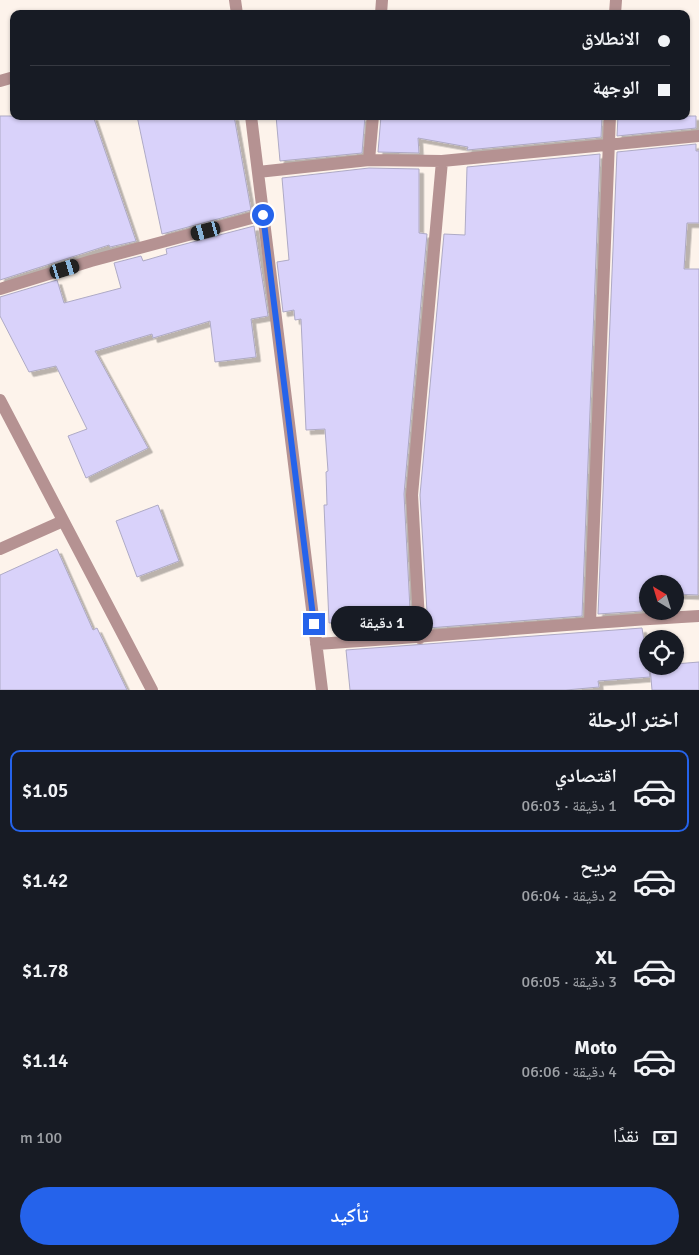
<!DOCTYPE html>
<html lang="ar">
<meta charset="utf-8">
<style>
body{margin:0;font-family:Signika,"Noto Naskh Arabic",sans-serif;background:#20242c;color:#f1f3f6;direction:rtl;height:100vh;display:flex;flex-direction:column;font-size:19px;white-space:nowrap}
*{box-sizing:border-box;margin:0}
p{font-size:16px;color:#9ea1a6}
.icon{flex:none;width:28px;height:28px;fill:none;stroke:currentColor;stroke-width:2;stroke-linecap:round;stroke-linejoin:round}
.map{position:relative;height:690px;overflow:hidden;direction:ltr}
.panel{display:flex;flex-direction:column;background:#171b24;flex:1}
.panel>*{flex:none}
.banner{position:absolute;left:10px;top:10px;width:680px;height:110px;border-radius:10px;box-shadow:0 1px 4px #0004;direction:rtl;display:grid;align-content:center;height:110px;padding:0 20px;background:#171b24}
.needle{width:32px;rotate:322deg}
.fabs{position:absolute;left:639px;top:575px;display:grid;gap:10px}
.fabs a{display:grid;place-items:center;width:45px;height:45px;border-radius:50%;background:#171b24;box-shadow:0 1px 4px #0004;font-size:25px}
.end{position:absolute;width:22px;height:22px;margin:-11px;border:6px solid #2563eb;background:#fff;box-shadow:0 0 0 2px #fff}
.from{border-radius:50%}
.bubble{position:absolute;height:35px;border-radius:18px;background:#171b24;box-shadow:0 1px 4px #0004;font-size:16px;font-weight:600;line-height:35px;text-align:center;direction:rtl}
.car{position:absolute;width:15px;height:30px;margin:-15px -8px;border-radius:6px;box-shadow:0 0 4px 1px #0007;background:linear-gradient(#222 24%,#8ab4d8 0 40%,#222 0 76%,#8ab4d8 0 86%,#222 0)}
.banner b{display:flex;align-items:center;gap:18px;height:48px;font-size:19px}
.banner b+b{border-top:1px solid #363941}
.banner i{width:12px;height:12px;background:#f1f3f6}
ul{padding:0;list-style:none}
li{display:flex;align-items:center;gap:15px;height:82px;margin:0 10px 8px;padding:0 10px;border:2px solid transparent;border-radius:10px}
li div{flex:1}
li b{display:block;font-size:19px}
li em{font-style:normal;font-weight:600}
li.current{border-color:#2563eb}
li>.icon{width:45px;height:45px;stroke-width:1.5}
h2{padding:0 20px;font-size:22px;line-height:60px}
.pay{display:flex;align-items:center;gap:12px;height:55px;padding:0 20px;font-size:19px}
.pay p{margin-inline-start:auto}
.action{display:flex;gap:10px;margin-top:auto;padding:10px 20px}
.action a{flex:1;height:58px;border-radius:30px;background:#2563eb;color:#fff;font-size:20px;font-weight:600;line-height:58px;text-align:center}
.map>svg:first-child{display:block}
</style>
<div class="map">
<svg width="699" height="690" viewBox="0 0 699 690">
<defs>
<filter id="shadow"><feDropShadow dx="4.5" dy="4.5" stdDeviation="0" flood-color="#0004"/></filter>
</defs>
<rect width="100%" height="100%" fill="#fdf3eb"/>
<path fill="#d9d2fa" stroke="#aeaac5" filter="url(#shadow)" d="M0 116H93L136 241 110 247 109 245 0 280Z
M137 116H234L251 210 162 234Z
M276 116H365L362 153 280 161Z
M381 116H602L601 137 467 150 468 147 418 138 419 153 378 152Z
M618 116H696V128L617 136Z
M696 144V151H699V223H687L684 269H699L698 595 675 594V584H648V593H642V611L598 614 617 152Z
M600 154 582 616 428 628 420 495 444 234 465 235 467 167Z
M369 168 419 169V233L427 234 404 494 411 629 345 634 343 622 329 623 324 505H327L326 472 328 471 325 429 306 430 301 319 295 320 294 310 283 312 277 262 289 260 282 178Z
M254 226 268 316 251 319 256 357 215 362 210 321 153 338 152 334 95 351 148 448 86 478 68 436 87 429 56 366 29 372 0 316V297L57 280 64 303 121 288 114 263 141 256 143 261 167 254 166 249Z
M158 505 179 561 137 577 116 521Z
M57 549 93 630 97 628 127 690H0V575Z
M642 628 650 677 598 681 599 687 566 690H350L346 650Z
M699 662V690H652L650 666H675V664Z"/>
<g fill="none" stroke-linecap="round" stroke-linejoin="round">
<path stroke="#b59292" stroke-width="12" d="M235 0 237 14
M381 14 382 0
M615 14 616 0
M0 81 14 77
M251 116 322 690
M369 160 373 116
M258 172 369 160 442 161 699 136
M0 289 91 261 263 215
M0 400 152 690
M0 549 63 521
M590 622 610 116
M420 638 412 495 442 161
M316 644C444 636 571 623 699 616"/>
</g>
<g fill="none" stroke-linecap="round" stroke-linejoin="round">
<path stroke="#2563eb" stroke-width="6" d="M263 215 314 624"/>
</g>
</svg>
<div class="fabs">
<a><svg class="needle" viewBox="-14 -14 28 28"><path d="M0-13l5 13h-10z" fill="#e53935"/><path d="M0 13l5-13h-10z" fill="#9ea1a6"/></svg></a>
<a><svg class="icon" aria-label="locate" viewBox="0 0 24 24"><circle cx="12" cy="12" r="6"/><path d="M12 2v4M12 18v4M2 12h4M18 12h4"/></svg></a>
</div>
<i class="end from" style="left:263px;top:215px"></i>
<i class="end" style="left:314px;top:624px"></i>
<div class="bubble" style="left:331px;top:606px;width:102px">1 دقيقة</div>
<i class="car" style="left:206px;top:231px;rotate:255deg"></i>
<i class="car" style="left:65px;top:269px;rotate:73deg"></i>
<div class="banner">
<b><i class="from"></i>الانطلاق</b>
<b><i></i>الوجهة</b>
</div>
</div>
<section class="panel">
<h2>اختر الرحلة</h2>
<ul>
<li class="current"><svg class="icon" aria-label="car" viewBox="0 0 24 24"><path d="M5 17H2v-5l4-1 3-4h7l3 4 3 1v5h-3M9 17h6M6 11h13"/><circle cx="7" cy="17" r="2"/><circle cx="17" cy="17" r="2"/></svg><div><b>اقتصادي</b><p>1 دقيقة · 06:03</p></div><em>$1.05</em></li>
<li><svg class="icon" aria-label="car" viewBox="0 0 24 24"><path d="M5 17H2v-5l4-1 3-4h7l3 4 3 1v5h-3M9 17h6M6 11h13"/><circle cx="7" cy="17" r="2"/><circle cx="17" cy="17" r="2"/></svg><div><b>مريح</b><p>2 دقيقة · 06:04</p></div><em>$1.42</em></li>
<li><svg class="icon" aria-label="car" viewBox="0 0 24 24"><path d="M5 17H2v-5l4-1 3-4h7l3 4 3 1v5h-3M9 17h6M6 11h13"/><circle cx="7" cy="17" r="2"/><circle cx="17" cy="17" r="2"/></svg><div><b>XL</b><p>3 دقيقة · 06:05</p></div><em>$1.78</em></li>
<li><svg class="icon" aria-label="car" viewBox="0 0 24 24"><path d="M5 17H2v-5l4-1 3-4h7l3 4 3 1v5h-3M9 17h6M6 11h13"/><circle cx="7" cy="17" r="2"/><circle cx="17" cy="17" r="2"/></svg><div><b>Moto</b><p>4 دقيقة · 06:06</p></div><em>$1.14</em></li>
</ul>
<div class="pay"><svg class="icon" aria-label="cash" viewBox="0 0 24 24"><path d="M3 7h18v10H3z"/><circle cx="12" cy="12" r="2"/></svg>نقدًا<p>100 m</p></div>
<div class="action"><a>تأكيد</a></div>
</section>
